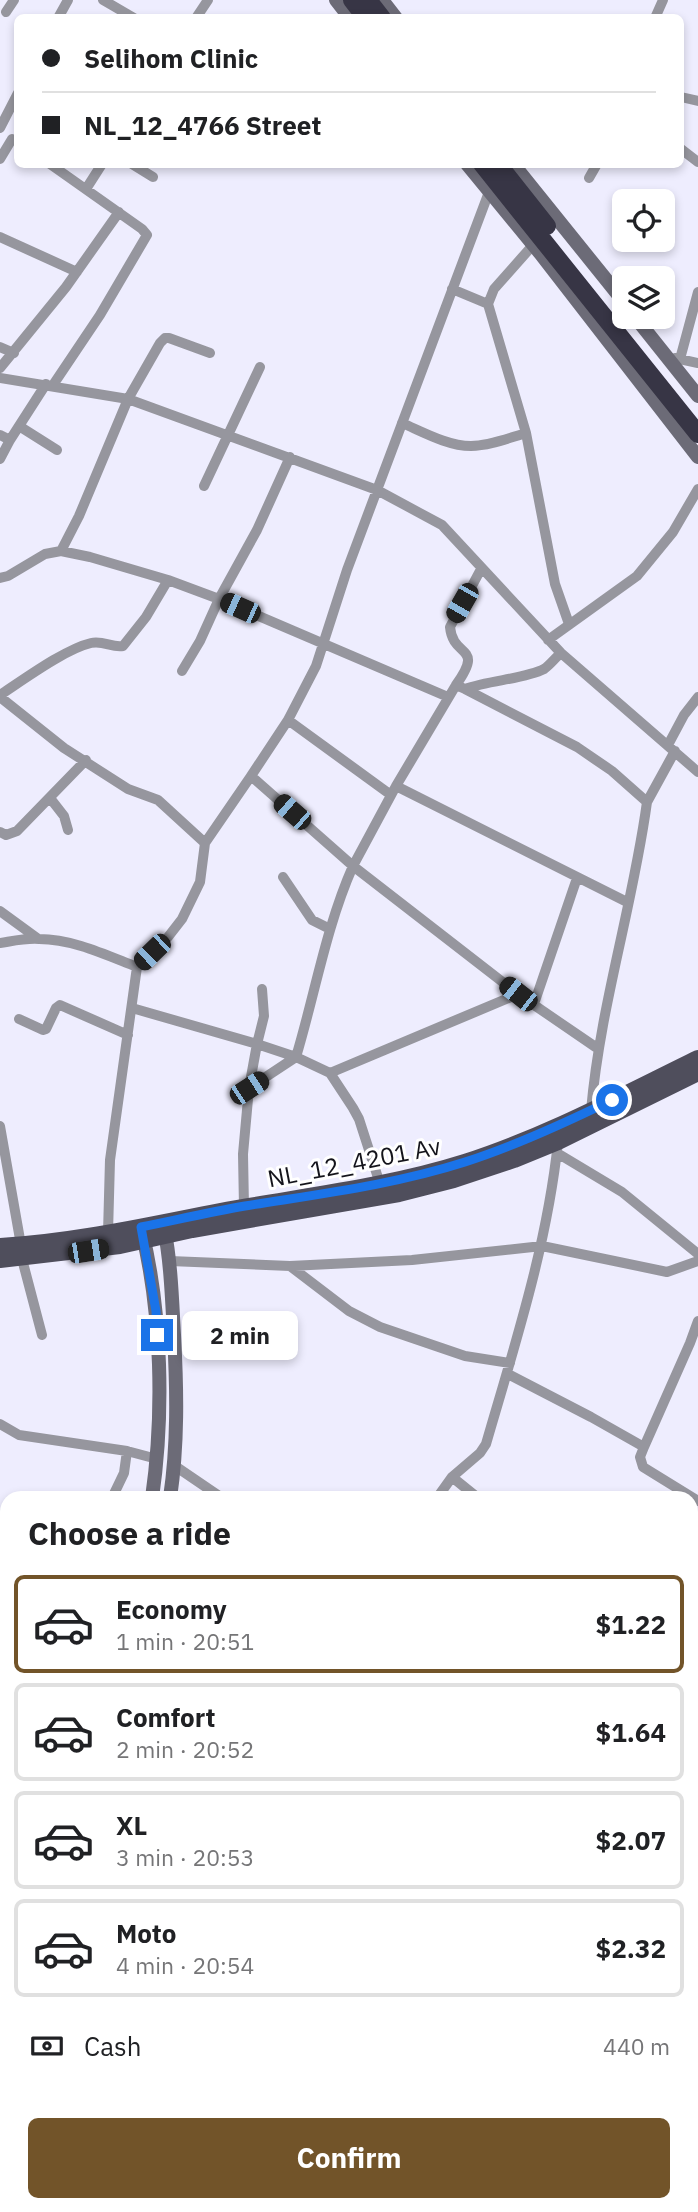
<!DOCTYPE html>
<meta charset="utf-8">
<style>
body{margin:0;font-family:"IBM Plex Sans",sans-serif;background:#f2f2f2;color:#202124;height:100vh;display:flex;flex-direction:column;font-size:26px;white-space:nowrap}
*{box-sizing:border-box;margin:0}
p{font-size:23px;color:#757577}
.icon{flex:none;width:38px;height:38px;fill:none;stroke:currentColor;stroke-width:2;stroke-linecap:round;stroke-linejoin:round}
.map{position:relative;flex:1;overflow:hidden}
.drawer{position:absolute;left:0px;top:1491px;width:698px;height:721px;display:flex;flex-direction:column;background:#fff;border-radius:21px 21px 0 0;box-shadow:0 4px 10px #0003}
.drawer>*{flex:none}
.hud{position:absolute;left:14px;top:14px;width:670px;height:154px;border-radius:10px;box-shadow:0 4px 10px #0003;display:grid;align-content:center;height:154px;padding:0 28px;background:#fff}
.tools{position:absolute;left:612px;top:189px;display:grid;gap:14px}
.tools a{display:grid;place-items:center;width:63px;height:63px;border-radius:10px;background:#fff;box-shadow:0 4px 10px #0003;font-size:35px}
.end{position:absolute;width:32px;height:32px;margin:-16px;border:9px solid #1a73e8;background:#fff;box-shadow:0 0 0 4px #fff}
.from{border-radius:50%}
.bubble{position:absolute;height:49px;border-radius:10px;background:#fff;box-shadow:0 4px 10px #0003;font-size:23px;font-weight:700;line-height:49px;text-align:center}
.car{position:absolute;width:21px;height:42px;margin:-21px -10px;border-radius:9px;box-shadow:0 0 5px 2px #0007;background:linear-gradient(#222 24%,#8ab4d8 0 40%,#222 0 76%,#8ab4d8 0 86%,#222 0)}
.hud b{display:flex;align-items:center;gap:24px;height:66px;font-size:26px}
.hud b+b{border-top:2px solid #e0e0e0}
.hud i{width:18px;height:18px;background:#202124}
ul{padding:0;list-style:none}
li{display:flex;align-items:center;gap:21px;height:98px;margin:0 14px 10px;padding:0 14px;border:4px solid #e0e0e0;border-radius:10px}
li div{flex:1}
li b{display:block;font-size:26px}
li em{font-style:normal;font-weight:700}
li.on{border-color:#725429}
li>.icon{width:63px;height:63px;stroke-width:1.5}
h2{padding:0 28px;font-size:32px;line-height:84px}
.pay{display:flex;align-items:center;gap:18px;height:77px;padding:0 28px;font-size:26px}
.pay p{margin-inline-start:auto}
.action{display:flex;gap:14px;margin-top:auto;padding:14px 28px}
.action a{flex:1;height:80px;border-radius:10px;background:#725429;color:#fff;font-size:28px;font-weight:700;line-height:80px;text-align:center}
.map>svg:first-child{display:block}
</style>
<div class="map">
<svg width="698" height="2212" viewBox="0 0 698 2212">
<rect width="100%" height="100%" fill="#eeedfe"/>
<g fill="none" stroke-linecap="round" stroke-linejoin="round">
<path stroke="#96969e" stroke-width="10" d="M103 0 134 18
M6 12 14 0
M58 18 68 0
M196 18 208 0
M655 18 663 0
M681 97 698 101
M0 128 18 93
M681 149 698 162
M0 159 12 139
M50 164 142 229 147 235 100 315 53 385
M132 164 153 177
M589 178 597 164
M86 189 102 164
M489 192 377 490 442 525 561 653 698 772
M0 237 77 272
M533 245 494 289 488 304 526 433 555 584 569 624
M452 289 488 304
M0 347 14 353
M675 358 698 363
M680 359 698 292
M0 368 66 287 119 212
M0 378 128 399 377 490 347 570 316 666 288 720 251 776 353 866C326 927 315 994 296 1057L330 1073 353 1108 359 1119 380 1184
M402 423C423 432 448 446 471 446 489 446 509 438 526 433
M19 426 57 450
M0 435 10 440
M0 459 10 440 46 384
M204 486 260 367
M61 551 79 516 128 399 160 343 165 338H169L210 353
M0 578 8 576 45 554 61 551 90 557 168 580 219 599 448 697
M548 640 637 576 673 532 698 489
M561 653C555 658 550 665 544 669 525 679 489 680 465 689L456 685 396 786 353 866 518 994 597 1048
M182 671 200 641 219 599 257 530 290 457
M456 685C485 644 453 659 450 627L481 569
M465 689 577 747 612 771 647 802C633 906 600 1006 591 1111
M0 695C23 680 65 649 91 643 103 640 112 648 123 646L146 617 168 580
M0 697 64 748 128 789 158 800 205 843 200 882 182 919 168 937 137 967 110 1160 108 1233
M288 720 391 795
M668 745 684 715 698 697
M396 786 627 902
M50 798 64 816 68 830
M647 802 675 751
M0 832 6 835 17 831 86 760
M205 843 251 776
M283 877 312 920 330 929
M0 911 37 938
M0 943C13 941 26 938 39 939 73 939 106 955 137 967
M262 989 264 1016 257 1044 296 1057
M534 1004 577 878
M132 1008 257 1044 249 1088
M19 1019 43 1030 46 1029 56 1008 60 1005 128 1035
M330 1073 518 994
M0 1126 21 1245
M557 1153 622 1192 698 1254
M244 1207 243 1154 249 1088 296 1057
M22 1259 42 1335
M170 1261 290 1266 349 1311 380 1327 465 1356 510 1363
M290 1266 412 1260 542 1246 667 1272 698 1261
M508 1374 591 1417 644 1447 640 1457 643 1467 698 1501
M0 1424 19 1435 127 1451 157 1459
M644 1447 690 1343 698 1321
M175 1466 222 1498
M452 1477 478 1498
M112 1498 124 1473 127 1451
M437 1498 452 1477 480 1453 486 1444C515 1344 547 1246 558 1142
M691 1539 698 1530
M0 1599 7 1606
M0 1637 7 1630
M0 1721 7 1725
M0 1797 7 1801
M691 1912 698 1916
M0 1933 7 1937
M0 1997 7 2001
M691 2039 698 2008
M691 2053 698 2054
M0 2066 7 2070
M691 2108 698 2109
M0 2127 7 2131
M691 2164 698 2165
M0 2188 7 2174
M79 2205 91 2212
M261 2205 272 2212
M352 2205 365 2212
M458 2205 472 2212
M158 2212 162 2205
M214 2212 218 2205
M405 2212 409 2205
M657 2212 658 2205
M697 2212 698 2210"/>
<path stroke="#6c6b77" stroke-width="14" d="M336 0 350 18
M382 0 396 18
M467 164 540 253 698 457
M513 164 625 303
M635 317 698 396
M164 1227C171 1263 172 1299 174 1335 177 1390 178 1444 170 1498
M142 1232C162 1313 164 1415 152 1498
M0 1877 7 1860
M0 1927 7 1909"/>
<path stroke="#4f4e5c" stroke-width="16" d="M0 1246C74 1242 147 1225 220 1211 302 1196 386 1187 465 1162 546 1136 622 1095 698 1058
M0 1260 120 1246 192 1230 399 1194 454 1180 514 1160 558 1142 698 1073"/>
<path stroke="#373545" stroke-width="18" d="M352 0 366 18
M368 0 382 18
M482 164 698 434
M498 164 547 226"/>
</g>
<g fill="none" stroke-linecap="round" stroke-linejoin="round">
<path stroke="#1a73e8" stroke-width="9" d="M157 1335 156 1311 141 1227C176 1220 210 1212 245 1206 319 1194 393 1185 465 1162 515 1146 565 1123 612 1100"/>
</g>
<g text-anchor="middle" dominant-baseline="central" stroke-width="6" stroke-linejoin="round" paint-order="stroke">
<g font-size="24" fill="#14141b" stroke="#fff">
<text transform="translate(354 1162) rotate(-11)">NL_12_4201 Av</text>
</g>
</g>
</svg>
<div class="tools">
<a><svg class="icon" aria-label="locate" viewBox="0 0 24 24"><circle cx="12" cy="12" r="6"/><path d="M12 2v4M12 18v4M2 12h4M18 12h4"/></svg></a>
<a><svg class="icon" aria-label="layers" viewBox="0 0 24 24"><path d="M12 4l9 5-9 5-9-5zM3 14l9 5 9-5"/></svg></a>
</div>
<i class="end from" style="left:612px;top:1100px"></i>
<i class="end" style="left:157px;top:1335px"></i>
<div class="bubble" style="left:182px;top:1311px;width:116px">2 min</div>
<i class="car" style="left:462px;top:603px;rotate:210deg"></i>
<i class="car" style="left:240px;top:608px;rotate:294deg"></i>
<i class="car" style="left:292px;top:812px;rotate:311deg"></i>
<i class="car" style="left:152px;top:952px;rotate:226deg"></i>
<i class="car" style="left:518px;top:994px;rotate:308deg"></i>
<i class="car" style="left:249px;top:1088px;rotate:57deg"></i>
<i class="car" style="left:88px;top:1251px;rotate:81deg"></i>
<div class="hud">
<b><i class="from"></i>Selihom Clinic</b>
<b><i></i>NL_12_4766 Street</b>
</div>
<section class="drawer">
<h2>Choose a ride</h2>
<ul>
<li class="on"><svg class="icon" aria-label="car" viewBox="0 0 24 24"><path d="M5 17H2v-5l4-1 3-4h7l3 4 3 1v5h-3M9 17h6M6 11h13"/><circle cx="7" cy="17" r="2"/><circle cx="17" cy="17" r="2"/></svg><div><b>Economy</b><p>1 min · 20:51</p></div><em>$1.22</em></li>
<li><svg class="icon" aria-label="car" viewBox="0 0 24 24"><path d="M5 17H2v-5l4-1 3-4h7l3 4 3 1v5h-3M9 17h6M6 11h13"/><circle cx="7" cy="17" r="2"/><circle cx="17" cy="17" r="2"/></svg><div><b>Comfort</b><p>2 min · 20:52</p></div><em>$1.64</em></li>
<li><svg class="icon" aria-label="car" viewBox="0 0 24 24"><path d="M5 17H2v-5l4-1 3-4h7l3 4 3 1v5h-3M9 17h6M6 11h13"/><circle cx="7" cy="17" r="2"/><circle cx="17" cy="17" r="2"/></svg><div><b>XL</b><p>3 min · 20:53</p></div><em>$2.07</em></li>
<li><svg class="icon" aria-label="car" viewBox="0 0 24 24"><path d="M5 17H2v-5l4-1 3-4h7l3 4 3 1v5h-3M9 17h6M6 11h13"/><circle cx="7" cy="17" r="2"/><circle cx="17" cy="17" r="2"/></svg><div><b>Moto</b><p>4 min · 20:54</p></div><em>$2.32</em></li>
</ul>
<div class="pay"><svg class="icon" aria-label="cash" viewBox="0 0 24 24"><path d="M3 7h18v10H3z"/><circle cx="12" cy="12" r="2"/></svg>Cash<p>440 m</p></div>
<div class="action"><a>Confirm</a></div>
</section>
</div>
